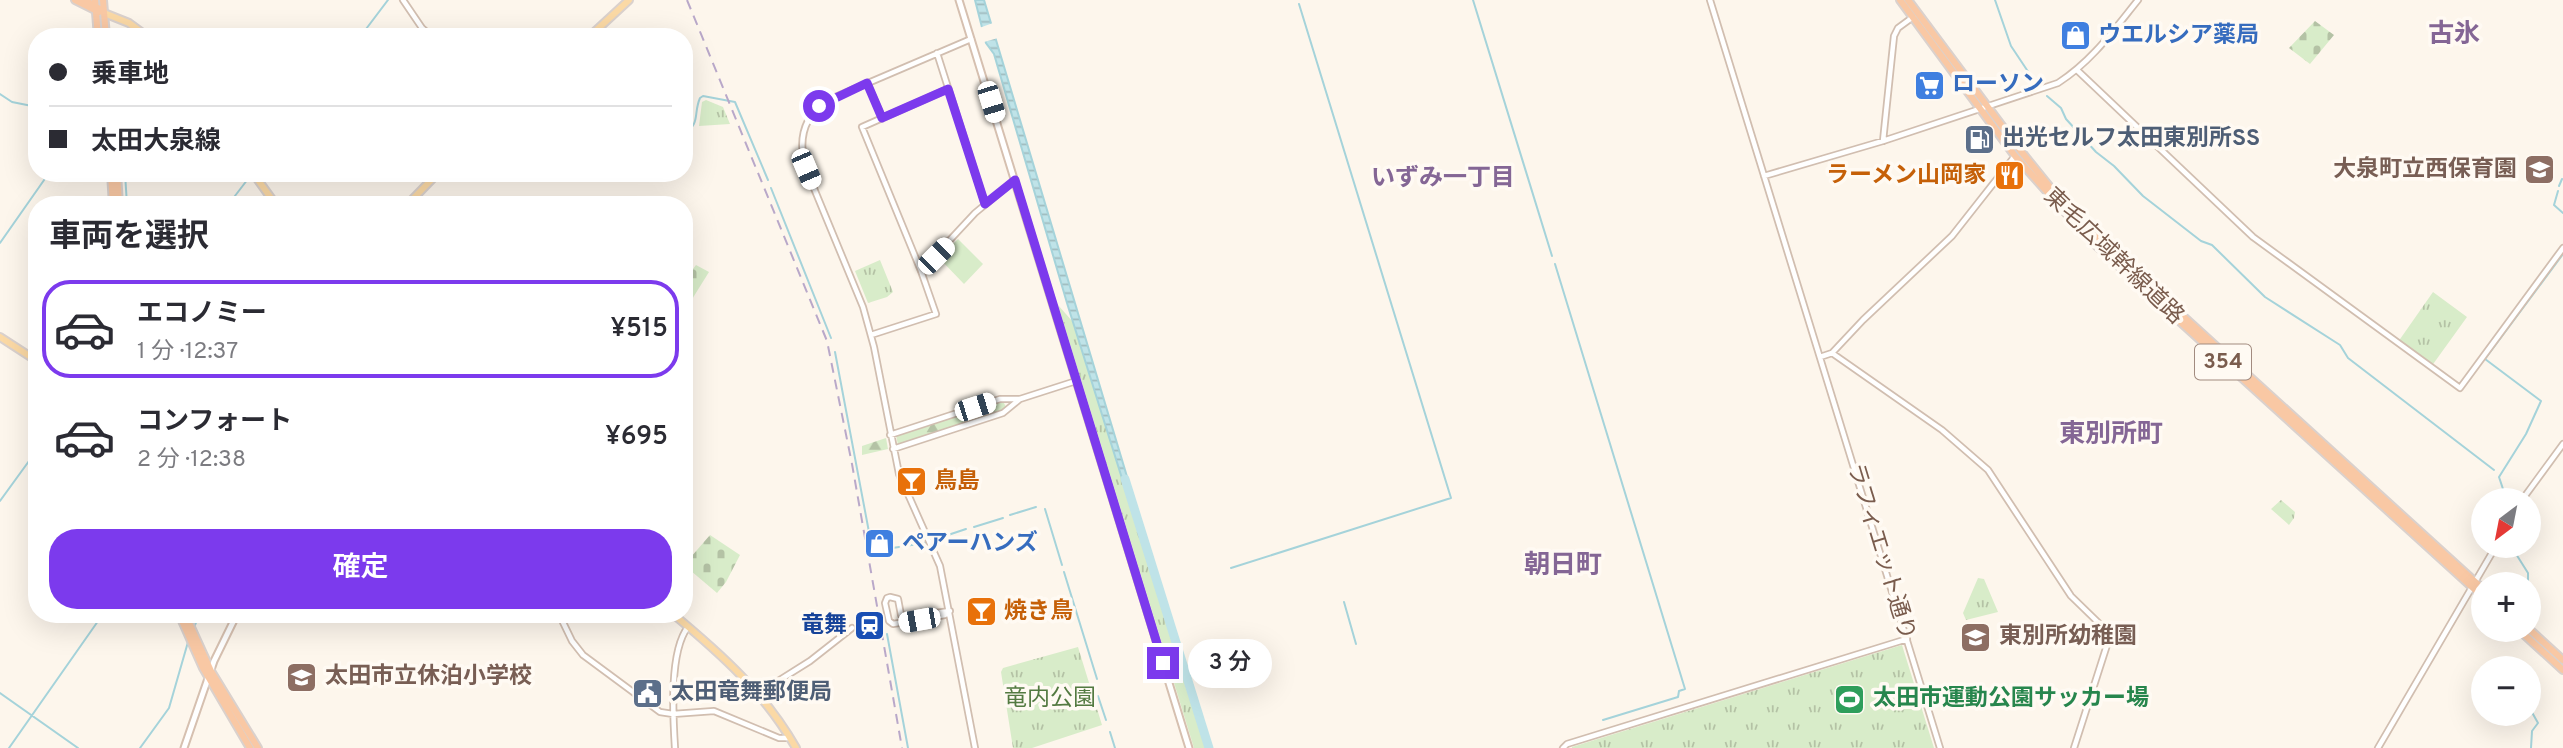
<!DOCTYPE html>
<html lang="ja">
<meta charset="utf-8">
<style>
body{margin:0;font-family:Overpass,"Noto Sans JP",sans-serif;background:#f7f7f7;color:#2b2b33;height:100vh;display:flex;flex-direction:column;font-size:26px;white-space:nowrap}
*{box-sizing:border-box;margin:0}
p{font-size:23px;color:#7c7c81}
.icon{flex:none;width:38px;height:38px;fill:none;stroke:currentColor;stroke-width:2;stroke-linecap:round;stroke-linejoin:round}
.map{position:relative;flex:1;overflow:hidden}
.drawer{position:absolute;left:28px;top:196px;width:665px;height:427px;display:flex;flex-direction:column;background:#fff;border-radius:28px;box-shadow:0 7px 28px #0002}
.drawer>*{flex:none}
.top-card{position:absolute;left:28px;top:28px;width:665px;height:154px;border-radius:28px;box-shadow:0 7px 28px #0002;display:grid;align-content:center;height:154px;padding:0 21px;background:#fff}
.needle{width:46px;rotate:212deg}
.tools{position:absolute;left:2471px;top:488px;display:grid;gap:14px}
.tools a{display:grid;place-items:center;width:70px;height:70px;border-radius:50%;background:#fff;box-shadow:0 7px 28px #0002;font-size:35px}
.end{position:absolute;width:32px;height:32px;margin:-16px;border:9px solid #7c3aed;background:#fff;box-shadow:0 0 0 4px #fff}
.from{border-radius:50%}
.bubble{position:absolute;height:49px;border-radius:24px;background:#fff;box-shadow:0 7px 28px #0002;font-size:23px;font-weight:600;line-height:49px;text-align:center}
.car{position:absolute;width:21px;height:42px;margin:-21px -10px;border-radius:9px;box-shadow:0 0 5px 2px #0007;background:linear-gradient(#fff 24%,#345 0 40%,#fff 0 76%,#345 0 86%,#fff 0)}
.top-card b{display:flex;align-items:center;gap:24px;height:66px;font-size:26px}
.top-card b+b{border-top:2px solid #e1e1e2}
.top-card i{width:18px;height:18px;background:#2b2b33}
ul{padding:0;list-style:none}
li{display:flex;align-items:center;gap:21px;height:98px;margin:0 14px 10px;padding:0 7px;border:4px solid transparent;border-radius:28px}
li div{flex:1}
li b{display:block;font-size:26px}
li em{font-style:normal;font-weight:600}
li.active{border-color:#7c3aed}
li>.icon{width:63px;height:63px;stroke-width:1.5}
h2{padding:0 21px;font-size:32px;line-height:84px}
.primary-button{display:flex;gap:14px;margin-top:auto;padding:14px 21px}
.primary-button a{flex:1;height:80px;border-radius:28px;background:#7c3aed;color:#fff;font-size:28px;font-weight:600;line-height:80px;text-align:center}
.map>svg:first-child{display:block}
</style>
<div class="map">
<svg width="2563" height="748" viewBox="0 0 2563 748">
<defs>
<pattern id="forest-firs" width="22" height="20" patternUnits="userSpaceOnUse" patternTransform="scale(1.75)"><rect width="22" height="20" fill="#d8ecc9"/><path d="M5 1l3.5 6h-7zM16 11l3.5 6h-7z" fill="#b4c2a5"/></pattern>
<pattern id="cemetery-stones" width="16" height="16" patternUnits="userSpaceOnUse" patternTransform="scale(1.75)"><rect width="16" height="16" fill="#d8ecc9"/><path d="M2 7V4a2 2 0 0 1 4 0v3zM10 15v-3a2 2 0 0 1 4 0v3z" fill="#b4c2a5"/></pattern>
<pattern id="park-tufts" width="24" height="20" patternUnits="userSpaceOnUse" patternTransform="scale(1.75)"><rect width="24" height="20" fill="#d8ecc9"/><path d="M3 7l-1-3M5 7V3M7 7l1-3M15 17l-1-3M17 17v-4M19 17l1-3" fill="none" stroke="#b4c2a5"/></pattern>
<pattern id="water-rules" width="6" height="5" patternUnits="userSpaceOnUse" patternTransform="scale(1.75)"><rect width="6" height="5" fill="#bfe3e8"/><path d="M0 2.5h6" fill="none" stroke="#a0bbbe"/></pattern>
</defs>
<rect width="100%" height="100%" fill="#fdf6ec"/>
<path fill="#d8ecc9" d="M958 239 983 264 964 284 939 258Z"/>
<path fill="url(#forest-firs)" d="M998 401H1003L1006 407 1000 412 898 445 896 435Z
M886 438 888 449 862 455V446Z"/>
<path fill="url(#cemetery-stones)" d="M2315 21 2334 35 2310 64 2289 48Z
M696 265 709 272 684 312V278H686Z
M710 535 740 555 726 582 717 593 684 565Z"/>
<path fill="url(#park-tufts)" d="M706 100 723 107 730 124 699 126 702 102Z
M880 260 893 292 887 297 868 303 855 271Z
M2433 292 2467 317 2431 367 2398 342Z
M1058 305 1073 322 1206 748H1194Z
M2281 500 2295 512 2294 518 2289 525 2271 509Z
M1978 578 1984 579 1998 612 1966 620 1963 613Z
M1902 645 1934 748H1572V747Z
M1078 647 1102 725 1032 748H1013L1001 672 1003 668Z"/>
<path fill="url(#water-rules)" stroke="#a5d3da" stroke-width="2" d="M975 0H984L1131 490 1126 491 1067 303 994 54 986 43Z"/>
<path fill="#fdf6ec" d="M993 23 998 38 984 42 979 28Z"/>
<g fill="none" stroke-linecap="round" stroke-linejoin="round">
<path stroke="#a5d3da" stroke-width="2" d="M1473 0 1552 256
M1995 0 2011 46 2035 82
M360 37 388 0
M0 94 12 102 37 107
M2047 96 2061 108 2066 119 2096 152 2114 166 2143 196 2201 241 2212 245 2265 297 2340 345 2348 358 2494 470
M684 134C701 123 693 114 700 98L703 96 735 102 768 180
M125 173 127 205
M2559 186 2562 179
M771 188 831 338
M2558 191 2554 205 2563 213
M228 205 251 175
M0 243 49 173
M1555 264 1685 689 1679 691 1678 697 1603 720
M835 352 872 548
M2504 500V492L2499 477 2526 434 2541 401 2485 359 2563 254
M0 501 37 450
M1045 509 1062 565
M1010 515 1036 507
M974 527 1003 518
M936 539 966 529
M905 546 925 543
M2511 546 2528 573V582
M879 550 899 547
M1231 568 1451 498 1299 4
M1064 572 1097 679
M1344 602 1356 644
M194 627 200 614
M887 634 908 748
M0 693 78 748
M1098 696 1106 720
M2529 707 2538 723 2532 731 2531 748
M1110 732 1115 748
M9 748 103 614
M140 748 169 708 188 642"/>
<path stroke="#bfe3e8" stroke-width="9" d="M1125 479 1209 748"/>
<defs>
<path id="tertiary" d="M403 0 422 28 432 37
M1710 0 1940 748
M971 39 826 101C802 118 798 142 806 169L863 307 874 347 899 474 940 566 975 748
M937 53 985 204
M2078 71 2253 237 2460 388 2563 248
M867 83 882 117
M1883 141 1894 36 1898 28 1913 17
M1764 176 1883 141 2058 83C2092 61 2113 31 2138 0
M921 271 975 213 1015 180
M871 335 936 314 921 271 862 127 948 89
M1832 353 1942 430 1988 470 2071 596 2106 630 2107 645 2074 748
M1820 357 1832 353 1863 320 1952 236 2015 156
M890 435 1000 399H1019
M893 449 1003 413 1020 399 1076 381
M2522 500 2563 444
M890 597 898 599 901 615 905 617 950 611 945 615 893 624 889 621 885 603 887 598Z
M559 614 572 641 583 655 660 712 673 714 714 711 779 738H790
M759 693 810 661 852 628
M675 748C673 717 669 651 688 627
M1563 748 1567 744 1907 639
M2378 748 2496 546"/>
<path id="secondary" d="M959 0 1189 748
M184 748 214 661 237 614"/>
<path id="primary" d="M104 13 129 23 148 37
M589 37 629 0
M253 173 276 205
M407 205 438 173
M0 337 37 361
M673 614C721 654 765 693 796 748"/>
<path id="trunk" d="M75 0 99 12
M85 0 98 8
M95 0 98 37
M103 0 106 37
M1900 0 2015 156 2089 239 2483 597
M1908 0 2020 150 2074 217 2483 589
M111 173 113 205
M117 173 119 205
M179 614 203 668 250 748
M185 614 211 671 258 748
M2529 629 2563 660
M2519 630 2563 670"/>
</defs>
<use href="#tertiary" stroke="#d1beb0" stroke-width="8"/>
<use href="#secondary" stroke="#d6c0b0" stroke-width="9"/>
<use href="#primary" stroke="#dad1cd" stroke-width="10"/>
<use href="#trunk" stroke="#dad1cd" stroke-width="10"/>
<use href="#tertiary" stroke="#fff" stroke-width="4.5"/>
<use href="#secondary" stroke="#fff" stroke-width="5"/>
<use href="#primary" stroke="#fbd9a5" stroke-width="6"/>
<use href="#trunk" stroke="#f9c8a4" stroke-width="6"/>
<path stroke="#b9a8c9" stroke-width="2" stroke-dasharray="10 7" stroke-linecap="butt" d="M687 0 827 341 852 464 902 748"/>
</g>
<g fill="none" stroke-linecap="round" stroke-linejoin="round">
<path stroke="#7c3aed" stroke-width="9" d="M819 106 867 83 882 118 948 89 985 204 1015 180 1163 663"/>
</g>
<defs>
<symbol id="shop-square" viewBox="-11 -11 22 22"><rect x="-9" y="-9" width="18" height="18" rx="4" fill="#3f7fe0" stroke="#fffaf3"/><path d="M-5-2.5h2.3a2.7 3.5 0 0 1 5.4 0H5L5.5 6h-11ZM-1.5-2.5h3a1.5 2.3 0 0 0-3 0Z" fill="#fff"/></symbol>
<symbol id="supermarket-square" viewBox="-11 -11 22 22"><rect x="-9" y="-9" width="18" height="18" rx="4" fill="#3f7fe0" stroke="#fffaf3"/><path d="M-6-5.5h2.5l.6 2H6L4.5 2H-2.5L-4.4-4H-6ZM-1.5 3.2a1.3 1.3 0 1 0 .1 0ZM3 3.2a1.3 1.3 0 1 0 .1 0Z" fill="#fff"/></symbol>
<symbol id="fuel-square" viewBox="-11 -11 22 22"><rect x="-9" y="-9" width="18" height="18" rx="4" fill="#5c6f8a" stroke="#fffaf3"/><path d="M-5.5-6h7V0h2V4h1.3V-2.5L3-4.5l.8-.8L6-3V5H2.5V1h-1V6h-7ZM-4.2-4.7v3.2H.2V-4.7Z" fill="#fff"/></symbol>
<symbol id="school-square" viewBox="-11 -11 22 22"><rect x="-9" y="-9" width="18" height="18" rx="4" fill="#8d6e63" stroke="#fffaf3"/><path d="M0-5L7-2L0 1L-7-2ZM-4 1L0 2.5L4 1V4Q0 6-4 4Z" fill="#fff"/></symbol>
<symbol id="restaurant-square" viewBox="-11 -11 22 22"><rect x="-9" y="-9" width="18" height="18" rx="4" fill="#e8710a" stroke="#fffaf3"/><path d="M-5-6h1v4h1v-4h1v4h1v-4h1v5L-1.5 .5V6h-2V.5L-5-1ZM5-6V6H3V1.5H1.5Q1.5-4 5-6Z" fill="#fff"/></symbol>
<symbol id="bar-square" viewBox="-11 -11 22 22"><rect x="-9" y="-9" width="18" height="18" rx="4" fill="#e8710a" stroke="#fffaf3"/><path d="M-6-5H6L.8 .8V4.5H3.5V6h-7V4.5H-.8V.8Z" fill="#fff"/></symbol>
<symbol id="station-square" viewBox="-11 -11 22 22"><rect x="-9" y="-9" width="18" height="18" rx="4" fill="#1a4fb4" stroke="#fffaf3"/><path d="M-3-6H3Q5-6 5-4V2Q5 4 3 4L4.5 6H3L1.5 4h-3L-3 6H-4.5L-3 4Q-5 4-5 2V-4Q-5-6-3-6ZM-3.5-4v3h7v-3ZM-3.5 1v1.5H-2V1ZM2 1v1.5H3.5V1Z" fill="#fff"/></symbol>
<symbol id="civic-square" viewBox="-11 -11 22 22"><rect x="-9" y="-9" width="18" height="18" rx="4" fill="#5c6f8a" stroke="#fffaf3"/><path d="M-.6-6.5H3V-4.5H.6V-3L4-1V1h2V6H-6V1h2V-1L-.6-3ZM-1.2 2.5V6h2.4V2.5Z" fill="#fff"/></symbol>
<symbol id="stadium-square" viewBox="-11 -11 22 22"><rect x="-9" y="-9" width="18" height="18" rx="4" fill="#2e9e5b" stroke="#fffaf3"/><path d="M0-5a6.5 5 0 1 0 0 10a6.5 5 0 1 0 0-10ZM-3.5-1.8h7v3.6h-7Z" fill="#fff"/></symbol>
</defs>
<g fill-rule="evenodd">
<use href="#shop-square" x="2058" y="18" width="35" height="35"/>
<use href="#supermarket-square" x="1912" y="68" width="35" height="35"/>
<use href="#fuel-square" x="1962" y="122" width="35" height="35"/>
<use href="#school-square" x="2522" y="152" width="35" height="35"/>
<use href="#restaurant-square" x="1992" y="158" width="35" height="35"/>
<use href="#bar-square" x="894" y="464" width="35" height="35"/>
<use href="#shop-square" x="862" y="526" width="35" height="35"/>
<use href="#bar-square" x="964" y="594" width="35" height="35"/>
<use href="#station-square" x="852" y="608" width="35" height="35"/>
<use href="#school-square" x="1958" y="620" width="35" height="35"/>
<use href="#school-square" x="284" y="660" width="35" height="35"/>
<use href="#civic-square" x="630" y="676" width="35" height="35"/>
<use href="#stadium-square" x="1832" y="682" width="35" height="35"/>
</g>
<g text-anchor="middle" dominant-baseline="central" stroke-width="7" stroke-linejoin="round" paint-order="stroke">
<rect fill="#fffaf3" stroke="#a28b7f" stroke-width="2" x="2195" y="344.5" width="56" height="35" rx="5"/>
<g font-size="21" font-weight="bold" fill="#7a5c4d">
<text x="2223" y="362">354</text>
</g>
<g font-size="23" font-weight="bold" fill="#366cbe" stroke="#fffaf3" text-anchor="start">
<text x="2098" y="36">ウエルシア薬局</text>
<text x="1952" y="85">ローソン</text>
<text x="902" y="544">ペアーハンズ</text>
</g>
<g font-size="23" font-weight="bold" fill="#4e5e75" stroke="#fffaf3" text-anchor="start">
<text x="2002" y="139">出光セルフ太田東別所SS</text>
<text x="671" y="693">太田竜舞郵便局</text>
</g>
<g font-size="23" font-weight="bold" fill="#785e54" stroke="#fffaf3" text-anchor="start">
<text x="2517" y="170" text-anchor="end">大泉町立西保育園</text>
<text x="1999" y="637">東別所幼稚園</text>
<text x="325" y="677">太田市立休泊小学校</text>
</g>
<g font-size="23" font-weight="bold" fill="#c56008" stroke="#fffaf3" text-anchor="start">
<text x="1986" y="176" text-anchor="end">ラーメン山岡家</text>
<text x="934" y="482">鳥島</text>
<text x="1004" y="612">焼き鳥</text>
</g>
<g font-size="23" fill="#7a5c4d" stroke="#fffaf3">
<text transform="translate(2113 257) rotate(44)">東毛広域幹線道路</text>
<text transform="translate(1880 552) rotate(73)">ラフィエット通り</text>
</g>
<g font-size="23" font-weight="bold" fill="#164399" stroke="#fffaf3" text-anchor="end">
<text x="847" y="626">竜舞</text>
</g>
<g font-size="23" fill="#537a41" stroke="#fffaf3">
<text x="1050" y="699">竜内公園</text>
</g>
<g font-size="23" font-weight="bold" fill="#27864d" stroke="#fffaf3" text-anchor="start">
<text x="1873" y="699">太田市運動公園サッカー場</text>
</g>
<g font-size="24" font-weight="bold" fill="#846695" stroke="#fffaf3">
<text x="1443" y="179">いずみ一丁目</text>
</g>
<g font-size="26" font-weight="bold" fill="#846695" stroke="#fffaf3">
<text x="2454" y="35">古氷</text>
<text x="2111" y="435">東別所町</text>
<text x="1563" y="566">朝日町</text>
</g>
</g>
</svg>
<div class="tools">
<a><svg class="needle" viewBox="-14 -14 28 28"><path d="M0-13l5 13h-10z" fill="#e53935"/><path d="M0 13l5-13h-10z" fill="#7c7c81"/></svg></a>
<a>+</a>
<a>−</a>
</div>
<i class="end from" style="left:819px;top:106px"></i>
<i class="end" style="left:1163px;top:663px"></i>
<div class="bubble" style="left:1188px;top:639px;width:84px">3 分</div>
<i class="car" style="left:991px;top:102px;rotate:163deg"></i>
<i class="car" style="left:806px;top:169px;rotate:157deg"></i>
<i class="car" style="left:936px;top:256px;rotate:45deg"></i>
<i class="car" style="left:975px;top:407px;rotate:72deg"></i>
<i class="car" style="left:919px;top:620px;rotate:260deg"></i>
<div class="top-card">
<b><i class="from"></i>乗車地</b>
<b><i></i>太田大泉線</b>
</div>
<section class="drawer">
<h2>車両を選択</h2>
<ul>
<li class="active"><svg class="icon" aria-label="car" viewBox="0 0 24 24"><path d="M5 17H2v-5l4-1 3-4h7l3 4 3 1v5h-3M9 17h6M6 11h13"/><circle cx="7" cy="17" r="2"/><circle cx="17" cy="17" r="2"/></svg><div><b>エコノミー</b><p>1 分 · 12:37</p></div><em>¥515</em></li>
<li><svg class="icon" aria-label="car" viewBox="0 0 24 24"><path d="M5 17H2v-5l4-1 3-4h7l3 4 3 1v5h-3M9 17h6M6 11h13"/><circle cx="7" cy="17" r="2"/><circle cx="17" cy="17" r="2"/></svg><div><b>コンフォート</b><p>2 分 · 12:38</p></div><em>¥695</em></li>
</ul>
<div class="primary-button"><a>確定</a></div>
</section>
</div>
